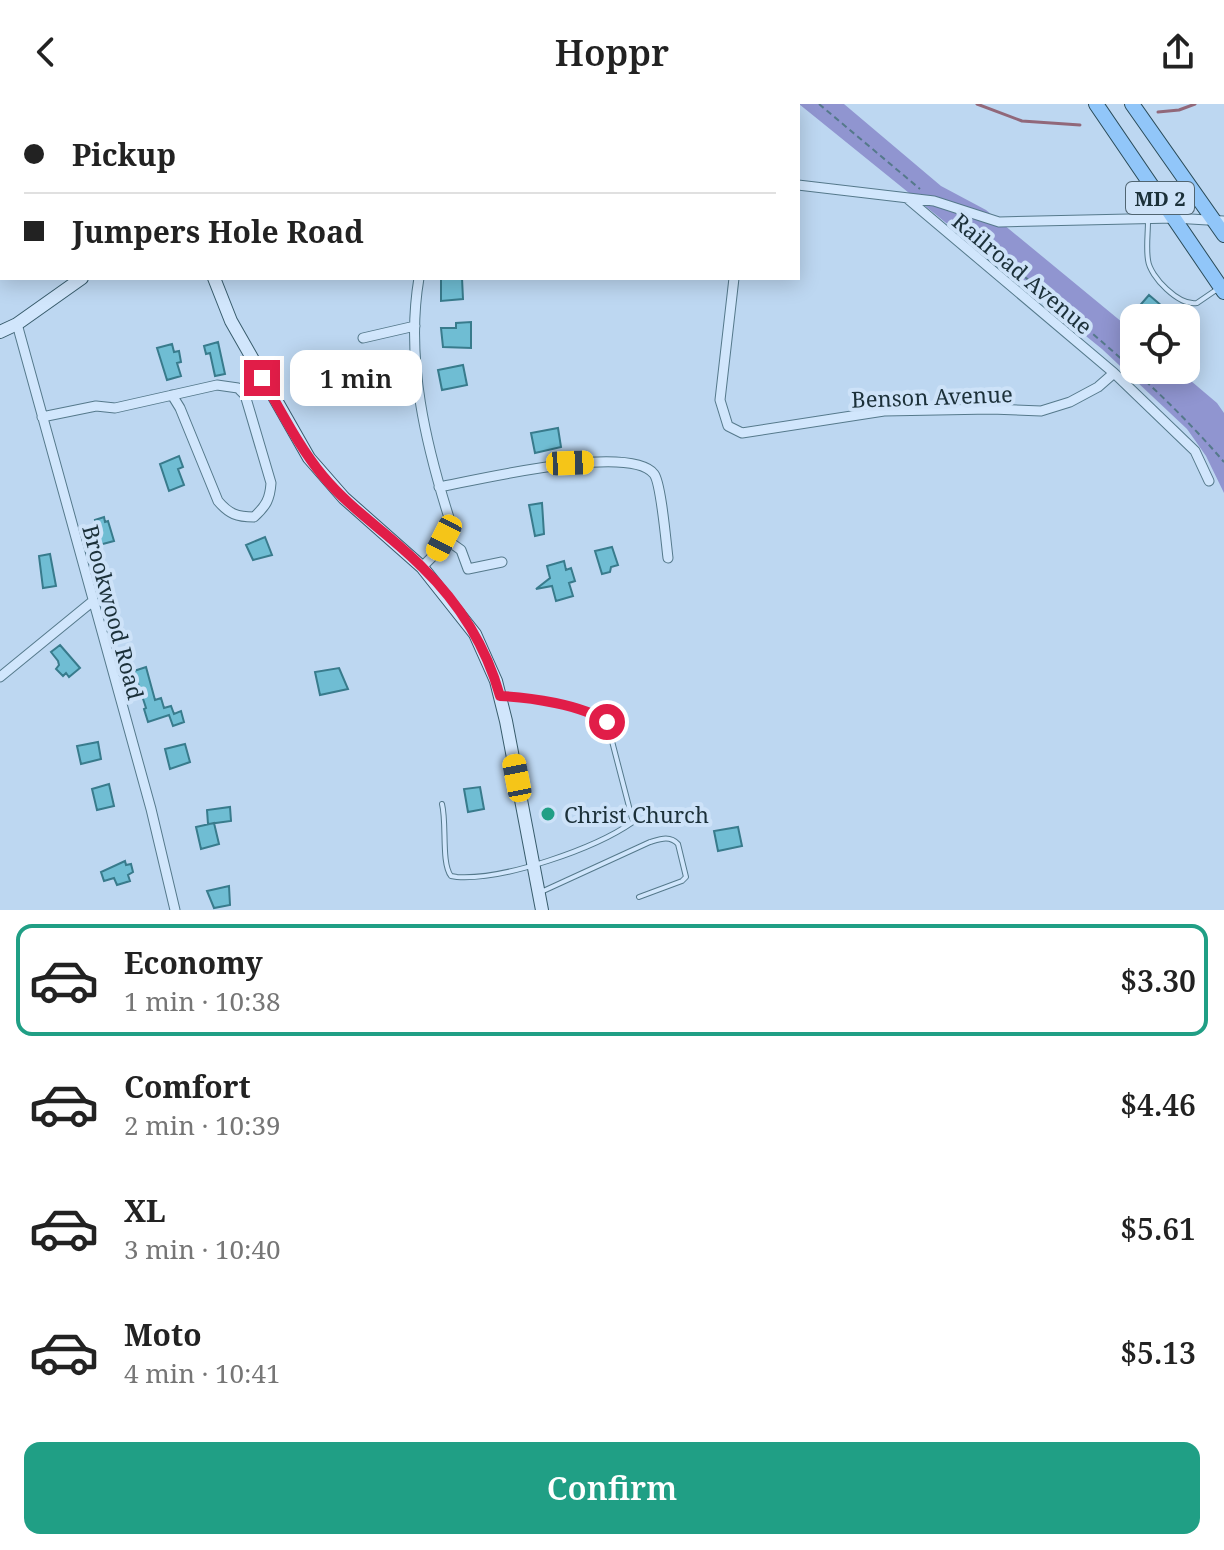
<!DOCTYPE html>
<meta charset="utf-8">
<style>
body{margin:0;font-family:"Noto Serif",serif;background:#f6f6f6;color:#222;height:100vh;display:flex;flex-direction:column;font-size:30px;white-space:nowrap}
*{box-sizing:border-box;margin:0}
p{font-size:26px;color:#767676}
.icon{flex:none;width:44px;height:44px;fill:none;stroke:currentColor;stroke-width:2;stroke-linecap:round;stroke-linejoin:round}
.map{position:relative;height:806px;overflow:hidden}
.drawer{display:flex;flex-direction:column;background:#fff;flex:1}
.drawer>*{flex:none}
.hud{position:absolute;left:0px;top:0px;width:800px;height:176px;box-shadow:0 4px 20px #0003;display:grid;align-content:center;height:176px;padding:0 24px;background:#fff}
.controls{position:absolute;left:1120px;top:200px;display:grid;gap:16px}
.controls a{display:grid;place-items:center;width:80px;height:80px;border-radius:16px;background:#fff;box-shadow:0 4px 20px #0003;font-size:40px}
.end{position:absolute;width:36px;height:36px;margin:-18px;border:10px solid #e11d48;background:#fff;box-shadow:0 0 0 4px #fff}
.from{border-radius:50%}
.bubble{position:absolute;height:56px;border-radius:16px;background:#fff;box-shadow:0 4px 20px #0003;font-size:26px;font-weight:600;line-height:56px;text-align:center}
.car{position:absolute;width:24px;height:48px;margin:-24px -12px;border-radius:10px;box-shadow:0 0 6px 2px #0007;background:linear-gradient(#f5c518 24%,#345 0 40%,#f5c518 0 76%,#345 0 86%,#f5c518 0)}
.hud b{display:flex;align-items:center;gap:28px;height:76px;font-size:30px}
.hud b+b{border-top:2px solid #e0e0e0}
.hud i{width:20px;height:20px;background:#222}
ul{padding:14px 0 0;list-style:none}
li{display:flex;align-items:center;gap:24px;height:112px;margin:0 16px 12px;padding:0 8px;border:4px solid transparent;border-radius:16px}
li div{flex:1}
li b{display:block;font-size:30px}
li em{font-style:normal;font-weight:600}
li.on{border-color:#209f85}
li>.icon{width:72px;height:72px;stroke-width:1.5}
.action{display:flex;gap:16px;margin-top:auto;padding:16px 24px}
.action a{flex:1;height:92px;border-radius:16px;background:#209f85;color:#fff;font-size:32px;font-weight:600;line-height:92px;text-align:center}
header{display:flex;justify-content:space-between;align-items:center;height:104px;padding:0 24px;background:#fff;font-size:36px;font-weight:600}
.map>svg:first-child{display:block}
</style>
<header><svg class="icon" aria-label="back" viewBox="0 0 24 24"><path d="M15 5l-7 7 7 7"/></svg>Hoppr<svg class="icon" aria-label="share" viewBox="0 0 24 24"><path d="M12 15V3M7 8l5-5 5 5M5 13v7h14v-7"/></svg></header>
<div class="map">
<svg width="1224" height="806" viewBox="0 0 1224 806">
<rect width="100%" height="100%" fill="#bdd7f1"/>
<path fill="#9095d0" d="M799 0H844L941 82 986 106 1134 228V266H1178L1217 299 1224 309V389L1206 352 1187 325 1102 245Z"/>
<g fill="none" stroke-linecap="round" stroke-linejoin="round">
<path stroke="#91687a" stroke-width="3" d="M977 0 1022 17 1080 21
M1158 8 1179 6 1195 0"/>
</g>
<path fill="#6fbdd3" stroke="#387b8c" stroke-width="2" d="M441 174H462L463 195 441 197Z
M1149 191 1176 214H1129Z
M471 218V244L443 243 441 224H456V219Z
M218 238 225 270 215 272 210 249 206 250 204 242Z
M172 240 174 248 179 247 181 258 177 259 181 272 167 276 157 244Z
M463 261 467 281 442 286 438 266Z
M558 324 561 343 535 349 531 329Z
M179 352 183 363 178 365 184 381 169 387 160 360Z
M542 399 544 430 535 432 529 401Z
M104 413 105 418 108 417 114 437 99 441 96 430 99 429 95 416Z
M265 433 272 451 253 456 246 441Z
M612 443 618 461 611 463 610 468 602 470 595 447Z
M50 450 56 482 43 484 39 452Z
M564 457 566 466 571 464 575 477 569 479 573 492 556 497 552 482 536 485 550 474 547 462Z
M60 541 80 564 69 573 66 569 63 572 56 565 59 561 58 557 51 548Z
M146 563 155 596 161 594 164 604 171 602 174 610 181 607 184 618 173 622 169 611 148 618 144 605 146 604 134 567Z
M339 564 348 585 320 591 315 568Z
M98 638 101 655 81 660 77 642Z
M185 640 190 658 170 665 165 645Z
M109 680 114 702 97 706 92 685Z
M480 683 484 705 468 708 464 685Z
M230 703 231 717 208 720 207 706Z
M214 719 219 740 201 745 196 723Z
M738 723 742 742 718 747 714 727Z
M125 757 126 761 131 760 133 768 128 771 130 777 117 781 114 774 104 777 101 768Z
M229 782 230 801 214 804 207 787Z"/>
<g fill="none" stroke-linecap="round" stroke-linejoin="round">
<defs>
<path id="lane" d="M1148 117C1148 130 1146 143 1148 156 1150 173 1179 202 1197 199L1219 184
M442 700C447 720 441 759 451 772L457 773C505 776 594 745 633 718L607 618C584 602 531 593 502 592
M541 788 650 738C660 735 670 731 678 740L686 773 682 777 639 793"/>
<path id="street" d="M479 2V0
M798 81 934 97 999 118 1174 114 1224 117
M908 95 1114 269 1195 347 1209 377
M419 174C405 256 426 342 451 420L435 450 422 463
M734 174 720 296 728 322 742 329 884 307 991 305 1041 307 1070 298 1098 283 1114 269
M17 220 151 705 175 806
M363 234 415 222
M42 313 96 302 115 304 217 281 238 284 245 291 271 379C270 395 266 402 254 413 237 413 229 410 218 397L180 304 172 291
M439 383C477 376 630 339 654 370 661 379 666 438 668 454
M444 434 461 446 468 465 502 458
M0 573 93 497"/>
<path id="secondary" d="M209 2V0
M214 174 231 217 309 354 344 394 422 463 475 530 496 577 506 617 542 806
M0 228 17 220 82 174"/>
<path id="primary" d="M1096 0 1224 188
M1132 0 1224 131"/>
</defs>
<use href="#lane" stroke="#55798b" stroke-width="6"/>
<use href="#street" stroke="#55798b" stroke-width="11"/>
<use href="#secondary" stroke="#385c6c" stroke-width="14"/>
<use href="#primary" stroke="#2a4b58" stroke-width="16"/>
<path stroke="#55798b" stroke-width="2" stroke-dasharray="6 4" stroke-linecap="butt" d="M819 0 920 85
M955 115C1047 193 1145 266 1224 358"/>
<use href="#lane" stroke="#d1e6fc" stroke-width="4"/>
<use href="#street" stroke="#d1e6fc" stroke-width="9"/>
<use href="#secondary" stroke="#d1e6fc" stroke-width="12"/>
<use href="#primary" stroke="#91c6f9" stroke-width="14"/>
</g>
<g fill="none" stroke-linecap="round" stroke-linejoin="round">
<path stroke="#e11d48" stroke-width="10" d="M262 274C281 307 299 343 323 372 352 407 391 431 422 463 459 499 486 542 500 592 529 593 583 601 607 618"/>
</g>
<circle fill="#209f85" stroke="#cde2f8" stroke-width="3" cx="548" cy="710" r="8"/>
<g text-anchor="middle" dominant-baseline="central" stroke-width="8" stroke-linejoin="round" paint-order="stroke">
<rect fill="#cde2f8" stroke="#506572" stroke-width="2" x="1126" y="78" width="68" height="32" rx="6"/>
<g font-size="20" font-weight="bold" fill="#1b3039">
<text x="1160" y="94">MD 2</text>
</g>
<g font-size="22" fill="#1b3039" stroke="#cde2f8">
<text transform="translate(1023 169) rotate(40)">Railroad Avenue</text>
<text transform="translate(932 292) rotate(-2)">Benson Avenue</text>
<text transform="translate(114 508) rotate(75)">Brookwood Road</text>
</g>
<g font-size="22" fill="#1b3039" stroke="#cde2f8" text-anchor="start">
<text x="564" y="710">Christ Church</text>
</g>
</g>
</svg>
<div class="controls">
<a><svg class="icon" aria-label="locate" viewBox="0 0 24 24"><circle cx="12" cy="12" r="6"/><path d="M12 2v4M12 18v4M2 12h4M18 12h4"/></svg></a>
</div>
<i class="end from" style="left:607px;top:618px"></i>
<i class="end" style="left:262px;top:274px"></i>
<div class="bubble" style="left:290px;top:246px;width:132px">1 min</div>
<i class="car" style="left:570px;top:359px;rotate:88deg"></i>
<i class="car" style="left:444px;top:434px;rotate:207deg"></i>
<i class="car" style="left:517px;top:674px;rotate:349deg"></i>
<div class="hud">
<b><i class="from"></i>Pickup</b>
<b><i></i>Jumpers Hole Road</b>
</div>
</div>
<section class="drawer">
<ul>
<li class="on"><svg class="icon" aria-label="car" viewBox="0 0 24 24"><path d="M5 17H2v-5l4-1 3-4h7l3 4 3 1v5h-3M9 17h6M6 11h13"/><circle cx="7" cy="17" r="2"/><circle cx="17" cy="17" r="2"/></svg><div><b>Economy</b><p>1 min · 10:38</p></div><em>$3.30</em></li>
<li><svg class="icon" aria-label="car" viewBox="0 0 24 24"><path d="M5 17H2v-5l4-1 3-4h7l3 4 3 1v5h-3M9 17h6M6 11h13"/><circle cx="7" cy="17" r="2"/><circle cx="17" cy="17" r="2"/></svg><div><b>Comfort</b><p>2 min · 10:39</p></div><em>$4.46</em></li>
<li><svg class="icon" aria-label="car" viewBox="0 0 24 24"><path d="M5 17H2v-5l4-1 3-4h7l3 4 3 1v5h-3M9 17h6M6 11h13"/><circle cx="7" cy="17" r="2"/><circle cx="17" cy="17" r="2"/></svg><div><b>XL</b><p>3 min · 10:40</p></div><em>$5.61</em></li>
<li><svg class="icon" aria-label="car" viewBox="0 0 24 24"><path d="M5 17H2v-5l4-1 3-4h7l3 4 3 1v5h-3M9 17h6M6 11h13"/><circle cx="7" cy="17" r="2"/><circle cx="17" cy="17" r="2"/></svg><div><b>Moto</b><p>4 min · 10:41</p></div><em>$5.13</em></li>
</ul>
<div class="action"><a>Confirm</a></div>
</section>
